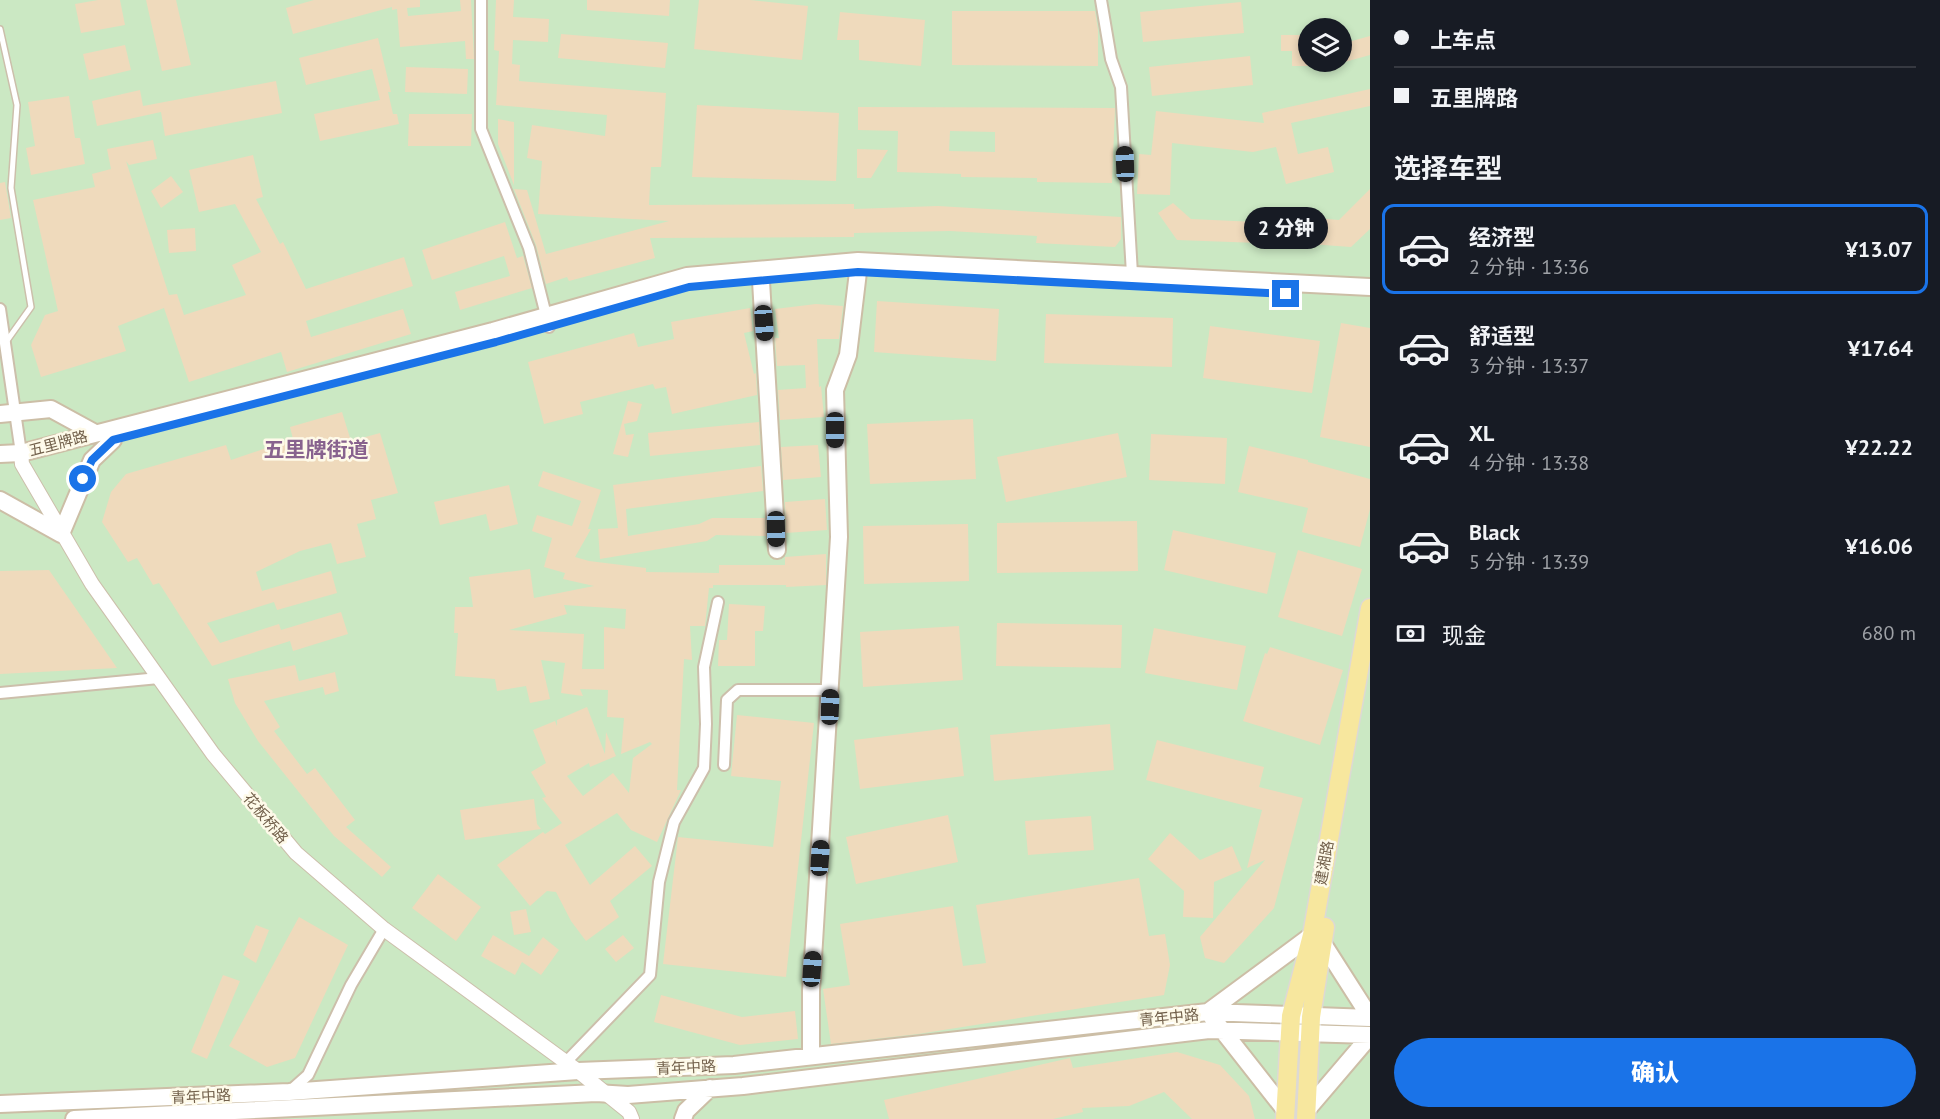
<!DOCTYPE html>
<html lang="zh">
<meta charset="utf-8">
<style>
body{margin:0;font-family:"PT Sans","Noto Sans SC",sans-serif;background:#242831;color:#f1f3f6;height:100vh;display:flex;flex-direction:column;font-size:22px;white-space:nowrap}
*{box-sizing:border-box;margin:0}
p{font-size:20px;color:#9ea1a6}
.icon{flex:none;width:33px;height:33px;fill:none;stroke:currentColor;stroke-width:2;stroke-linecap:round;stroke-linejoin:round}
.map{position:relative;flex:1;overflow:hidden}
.drawer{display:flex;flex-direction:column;background:#171b24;width:570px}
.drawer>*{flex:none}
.top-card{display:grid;align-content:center;height:132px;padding:0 24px;background:#171b24}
.tools{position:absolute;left:1298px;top:18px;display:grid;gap:12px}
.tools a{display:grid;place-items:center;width:54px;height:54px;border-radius:50%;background:#171b24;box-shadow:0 3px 9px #0003;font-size:30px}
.end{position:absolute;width:27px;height:27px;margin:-14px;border:8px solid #1a73e8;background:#fff;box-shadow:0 0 0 3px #fff}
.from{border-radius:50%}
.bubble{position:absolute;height:42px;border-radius:21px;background:#171b24;box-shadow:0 3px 9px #0003;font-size:20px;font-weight:800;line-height:42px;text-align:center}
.car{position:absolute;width:18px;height:36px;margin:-18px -9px;border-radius:8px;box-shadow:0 0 4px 2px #0007;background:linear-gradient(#222 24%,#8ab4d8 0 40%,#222 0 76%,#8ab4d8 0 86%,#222 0)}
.top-card b{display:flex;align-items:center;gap:21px;height:57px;font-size:22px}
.top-card b+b{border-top:2px solid #363941}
.top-card i{width:15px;height:15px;background:#f1f3f6}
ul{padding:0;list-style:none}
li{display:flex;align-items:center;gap:18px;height:90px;margin:0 12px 9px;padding:0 12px;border:3px solid transparent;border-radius:12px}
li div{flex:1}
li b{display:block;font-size:22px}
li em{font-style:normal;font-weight:800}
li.current{border-color:#1a73e8}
li>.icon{width:54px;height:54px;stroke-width:1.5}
h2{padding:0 24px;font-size:27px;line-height:72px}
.pay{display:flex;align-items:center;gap:15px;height:66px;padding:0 24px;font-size:22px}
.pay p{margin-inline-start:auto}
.cta{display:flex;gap:12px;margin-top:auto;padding:12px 24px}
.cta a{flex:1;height:69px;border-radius:36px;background:#1a73e8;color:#fff;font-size:24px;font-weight:800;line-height:69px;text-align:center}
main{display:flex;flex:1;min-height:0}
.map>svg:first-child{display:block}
</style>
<main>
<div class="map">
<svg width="1370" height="1119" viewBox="0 0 1370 1119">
<rect width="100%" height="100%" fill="#fbf6e3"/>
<path fill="#cbe8c3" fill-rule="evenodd" d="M0 0H1370V1119H0ZM1308 28H1341V62H1308Z"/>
<path fill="#efdabc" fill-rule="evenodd" d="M98 0H120L125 25 81 33 75 4Z
M146 0H176L191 65 162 71Z
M314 0H420V7L407 8 408 16 461 11 460 0H471L474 59H466L465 41 400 47 397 9 392 10V7L293 34 286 8Z
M496 0H514L513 17 549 19 548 42 513 40 512 64 520 65 519 81 666 93 661 167H651L649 205 854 204V209L938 206 1121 217V239L1115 247 1036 243 1037 236 950 231 854 233V237L650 238 655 258 569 281 567 277 546 284 536 245 514 189 527 190 546 254 669 221 538 214 542 161 527 158 532 125 605 136 607 115 496 105 499 51 494 50Z
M587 0H670L669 16 587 10Z
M699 0H750L808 6 802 60 694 49Z
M1241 2 1244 33 1143 42 1140 12Z
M952 11H1095L1098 30V66L952 65Z
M840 12 925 20 921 66 859 60V40H837Z
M561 34 668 43 665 68 558 58Z
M1281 35H1308V66H1292V51H1281Z
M1370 36V55L1341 63V44Z
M378 38 391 92H388L393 114H397L399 124 320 141 314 114 380 100 372 69 306 85 299 58Z
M125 45 131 70 89 80 83 54Z
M1250 56 1253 85 1152 96 1149 67Z
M406 67 468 69 467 94 405 92Z
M276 81 282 113 165 136 161 112 97 126 92 101 140 90 143 106Z
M1370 89V106L1291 123 1298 154 1328 147 1334 172 1286 184 1276 147 1253 152 1172 143 1170 195 1137 194 1139 154 1151 155 1156 111 1264 123 1262 113Z
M69 96 75 138H80L85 164 31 175 26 148 35 146 28 102Z
M697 105 839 113 836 181 692 177Z
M858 107 1115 108 1112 183 1037 182V178L961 177V174L897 172 898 131 858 130ZM950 131 995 132V152L949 151Z
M409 114H472L471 146H408Z
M498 119 514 122V185L498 144Z
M153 140 157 159 129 165 126 161 169 295 177 294 184 315 246 295 232 265 261 252 235 204 199 212 189 170 253 155 263 197 256 199 280 244 283 242 306 289 404 257 413 286 306 321 311 337 403 309 411 334 287 372 281 352 189 382 164 308 118 326 126 351 41 377 31 345 45 315 58 311 33 200 95 187 92 174 111 169 107 149Z
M857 149 888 150 871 178H857Z
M171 176 183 192 161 208 151 191Z
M5 182 11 218 0 220V183Z
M1370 189V229L1351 247 1282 242V244L1177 240 1158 213 1173 203 1191 219 1301 224 1302 217 1339 220Z
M505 222 517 258 523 256 532 288 460 310 455 292 510 276 504 256 432 280 422 250Z
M195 228 196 251 169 253 167 230Z
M877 301 999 309 996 361 874 352Z
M816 304 843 306 839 339H817L819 387 821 386 824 417 780 420 778 390 806 388 805 365 777 366 775 338H779L775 309Z
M750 308 753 331 744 333 754 374 756 373 757 395 672 414 666 387 655 389 653 384 580 402 583 414 544 424 528 362 634 333 638 347 674 339 671 322Z
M1046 314 1173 318 1172 367 1044 363Z
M1341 323 1370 328V447L1320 437Z
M1210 326 1320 341 1312 393 1203 378Z
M628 401 642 404 637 421 624 424 626 435 634 434 628 457 613 454Z
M342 412 351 441 380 433 398 493 371 500 376 519 357 524 366 557 337 564 331 543 300 551 256 572 262 591 331 571 337 593 277 610 274 602 207 623 220 643 279 624 281 630 341 612 348 634 293 651 290 641 212 666 159 583 153 585 137 558 128 562 102 522 111 492 126 474 226 445 231 460 293 439 290 427Z
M973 419 976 479 870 484 867 424Z
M759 422 760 445 650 456 648 433Z
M1118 433 1127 477 1006 502 997 457Z
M1151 434 1227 438 1225 484 1149 480Z
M818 445 821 477 783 480 781 447Z
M1249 446 1308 460V462L1370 479V509L1360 547 1302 532 1308 508 1238 492Z
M761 466 763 491 626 509 628 536 699 524 712 518H765L766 536 716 535 707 541 600 559 598 529 618 528 613 485Z
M543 471 601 490 588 529H591L575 557 589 561 646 568V572L719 573V565H785V557L826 554V585L786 587V585H713V588H709L705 626H690L692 660 684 659 677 790H681L657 842 631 830 617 813 565 845 590 885 635 846 652 866 610 901 619 917 586 941 571 921 556 892 547 891 530 906 497 865 543 832 545 834 562 823 542 798 546 797 531 772 546 763 533 730 555 721 557 726V720L587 707 605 754 606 732 616 756 590 767 589 763 567 776 583 796 613 773 629 793 633 758 652 744 650 742 621 754 624 718 607 717 608 690 580 689 583 696 561 693 565 663 541 660 550 699 530 703 526 686 497 691 495 679 455 676 458 633H454L455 607H473L469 577 530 569 534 598 594 586 563 579 565 573 544 567 552 538 532 531 537 515 572 526 581 501 538 486ZM564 605 626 609 625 629 604 627V669H582L584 634 509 630 567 614Z
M509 485 518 524 490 531 486 514 440 525 434 502Z
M825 499 827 530 786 533 785 502Z
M1137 521 1138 571 997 573V523Z
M968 524 969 581 864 584 863 526Z
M1173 530 1276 553 1267 594 1164 570Z
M1298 550 1362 569 1342 636 1278 617Z
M49 570 117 668 0 674V571Z
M729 604 765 606 763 631H755V666H718L719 640H727Z
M997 623 1122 625 1121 668 996 666Z
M959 626 963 680 863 687 860 632Z
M1154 628 1246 646 1237 690 1145 673Z
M1270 647 1343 670 1320 745 1243 721 1265 653 1267 654Z
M295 665 299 681 335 672 339 691 325 695 323 687 264 701 280 727 274 731 307 774 315 768 355 820 346 827 391 867 382 877 334 836 258 741 235 703 228 679Z
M737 715 814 723 786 977 663 964 678 837 773 847 781 781 731 776Z
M1110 724 1114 770 994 781 990 735Z
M958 727 964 776 860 789 854 740Z
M1157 740 1264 767 1259 787 1303 798 1274 908 1224 963 1205 958 1200 937 1265 860 1247 868 1262 810 1146 780Z
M534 799 537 824 541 829 465 840 460 810Z
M948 815 958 862 856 884 846 837Z
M1091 816 1094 850 1028 855 1025 821Z
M1170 833 1200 860 1232 846 1242 870 1214 882 1213 918 1183 917 1184 891 1148 859Z
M438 874 481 907 456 941 412 908Z
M1139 878 1149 936 1165 934 1170 965 1164 995 918 1034 831 1044 823 989 850 985 840 924 953 906 963 966 986 963 976 905Z
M526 909 531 932 514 935 510 912Z
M299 917 348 945 295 1058 267 1067 229 1046Z
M256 925 269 930 256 963 243 955Z
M493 935 529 956 543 937 559 950 541 975 522 962 515 975 481 956Z
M623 935 634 948 616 962 605 949Z
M223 975 240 981 207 1059 191 1052Z
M661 995 742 1017 795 1011 798 1039 740 1045 654 1022Z
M1177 1052 1220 1065 1249 1096 1255 1119H1192L1164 1092 1129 1106 1082 1108 1083 1112 1053 1119H889L884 1100 1070 1058 1073 1068Z"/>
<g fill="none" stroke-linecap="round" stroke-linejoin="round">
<defs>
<path id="service" d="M0 29 17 105 11 188 31 307 6 342"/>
<path id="minor" d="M481 0V129L529 248 549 327
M1101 0 1111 59 1121 87 1132 274
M0 309 21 453
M0 693 159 678
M724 765 727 700 738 690H830
M566 1062 650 975 659 882 674 822 704 768 706 724 704 667 718 602
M290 1091 308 1075 351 985 384 929"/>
<path id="tertiary" d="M21 453 22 464 92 584 213 754 296 853 384 929 578 1071 629 1112 632 1119"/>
<path id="secondary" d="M761 281 777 550
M0 414 51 409 95 433
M0 454 21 453 493 331 687 276 858 261 1370 287
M0 500 61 534 92 460 113 440
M1322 942 1370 1017
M811 1056V991L839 537 835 390 848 355 858 272
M0 1104 289 1092 578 1071 734 1065 1208 1012 1370 1018
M1285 1110 1208 1012 1312 935
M1306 1111 1370 1036
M74 1119 596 1093 628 1095 743 1086 1209 1030 1370 1035
M683 1119 686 1111 710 1088"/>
<path id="primary" d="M1285 1119 1291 1016 1312 935 1370 608
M1306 1119 1311 1017 1325 927"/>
</defs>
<use href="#service" stroke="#ccbfab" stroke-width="8"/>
<use href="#minor" stroke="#ccbfab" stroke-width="14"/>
<use href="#tertiary" stroke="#ccbfab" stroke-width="16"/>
<use href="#secondary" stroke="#ccbea6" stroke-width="20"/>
<use href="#primary" stroke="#ddd9d4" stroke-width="21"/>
<use href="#service" stroke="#fff" stroke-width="5"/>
<use href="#minor" stroke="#fff" stroke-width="10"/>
<use href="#tertiary" stroke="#fff" stroke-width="14"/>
<use href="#secondary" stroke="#fff" stroke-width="16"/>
<use href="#primary" stroke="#f7e79e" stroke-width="18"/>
</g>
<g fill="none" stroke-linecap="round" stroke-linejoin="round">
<path stroke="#1a73e8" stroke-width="8" d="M83 479 92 460 113 440 496 342 689 287 858 272 1286 294"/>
</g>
<g text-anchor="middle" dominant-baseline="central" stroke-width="5" stroke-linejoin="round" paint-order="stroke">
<g font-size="15" fill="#72604b" stroke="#fefae9">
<text transform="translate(58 443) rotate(-15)">五里牌路</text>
<text transform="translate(266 818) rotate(50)">花板桥路</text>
<text transform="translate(1324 863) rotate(-80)">建湘路</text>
<text transform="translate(1169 1017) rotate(-6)">青年中路</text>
<text transform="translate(686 1067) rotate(-3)">青年中路</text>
<text transform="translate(201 1096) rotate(-3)">青年中路</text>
</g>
<g font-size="21" font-weight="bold" fill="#88628e" stroke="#fefae9">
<text x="316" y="449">五里牌街道</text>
</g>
</g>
</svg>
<div class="tools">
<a><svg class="icon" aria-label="layers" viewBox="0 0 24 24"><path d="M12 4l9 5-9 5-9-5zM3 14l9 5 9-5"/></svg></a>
</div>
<i class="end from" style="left:83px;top:479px"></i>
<i class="end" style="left:1286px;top:294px"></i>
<div class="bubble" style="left:1244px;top:207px;width:84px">2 分钟</div>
<i class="car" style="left:1125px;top:164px;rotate:358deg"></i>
<i class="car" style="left:764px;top:323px;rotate:176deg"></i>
<i class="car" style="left:835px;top:430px;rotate:180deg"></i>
<i class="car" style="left:776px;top:529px;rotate:179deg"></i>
<i class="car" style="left:830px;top:707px;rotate:2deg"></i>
<i class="car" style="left:820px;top:858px;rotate:4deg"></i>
<i class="car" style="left:812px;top:969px;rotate:4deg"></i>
</div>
<section class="drawer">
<div class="top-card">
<b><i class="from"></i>上车点</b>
<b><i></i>五里牌路</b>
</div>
<h2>选择车型</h2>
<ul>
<li class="current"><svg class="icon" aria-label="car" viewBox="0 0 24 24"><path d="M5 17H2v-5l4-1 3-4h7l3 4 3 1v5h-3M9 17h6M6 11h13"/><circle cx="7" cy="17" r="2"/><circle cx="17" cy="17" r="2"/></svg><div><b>经济型</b><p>2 分钟 · 13:36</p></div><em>¥13.07</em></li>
<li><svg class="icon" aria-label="car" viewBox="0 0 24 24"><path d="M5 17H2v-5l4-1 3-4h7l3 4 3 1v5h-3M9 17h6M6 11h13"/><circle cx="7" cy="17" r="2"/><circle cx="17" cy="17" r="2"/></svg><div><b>舒适型</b><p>3 分钟 · 13:37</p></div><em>¥17.64</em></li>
<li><svg class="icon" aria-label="car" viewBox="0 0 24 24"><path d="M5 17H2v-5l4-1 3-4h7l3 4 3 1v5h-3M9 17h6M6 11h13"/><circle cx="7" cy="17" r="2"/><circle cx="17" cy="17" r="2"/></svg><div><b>XL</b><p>4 分钟 · 13:38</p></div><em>¥22.22</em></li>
<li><svg class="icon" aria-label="car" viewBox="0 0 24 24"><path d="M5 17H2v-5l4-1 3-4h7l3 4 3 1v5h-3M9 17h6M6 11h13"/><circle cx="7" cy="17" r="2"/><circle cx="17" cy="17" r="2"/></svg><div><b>Black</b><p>5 分钟 · 13:39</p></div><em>¥16.06</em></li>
</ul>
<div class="pay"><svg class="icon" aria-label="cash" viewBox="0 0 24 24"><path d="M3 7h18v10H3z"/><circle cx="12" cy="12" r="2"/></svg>现金<p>680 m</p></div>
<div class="cta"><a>确认</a></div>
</section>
</main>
